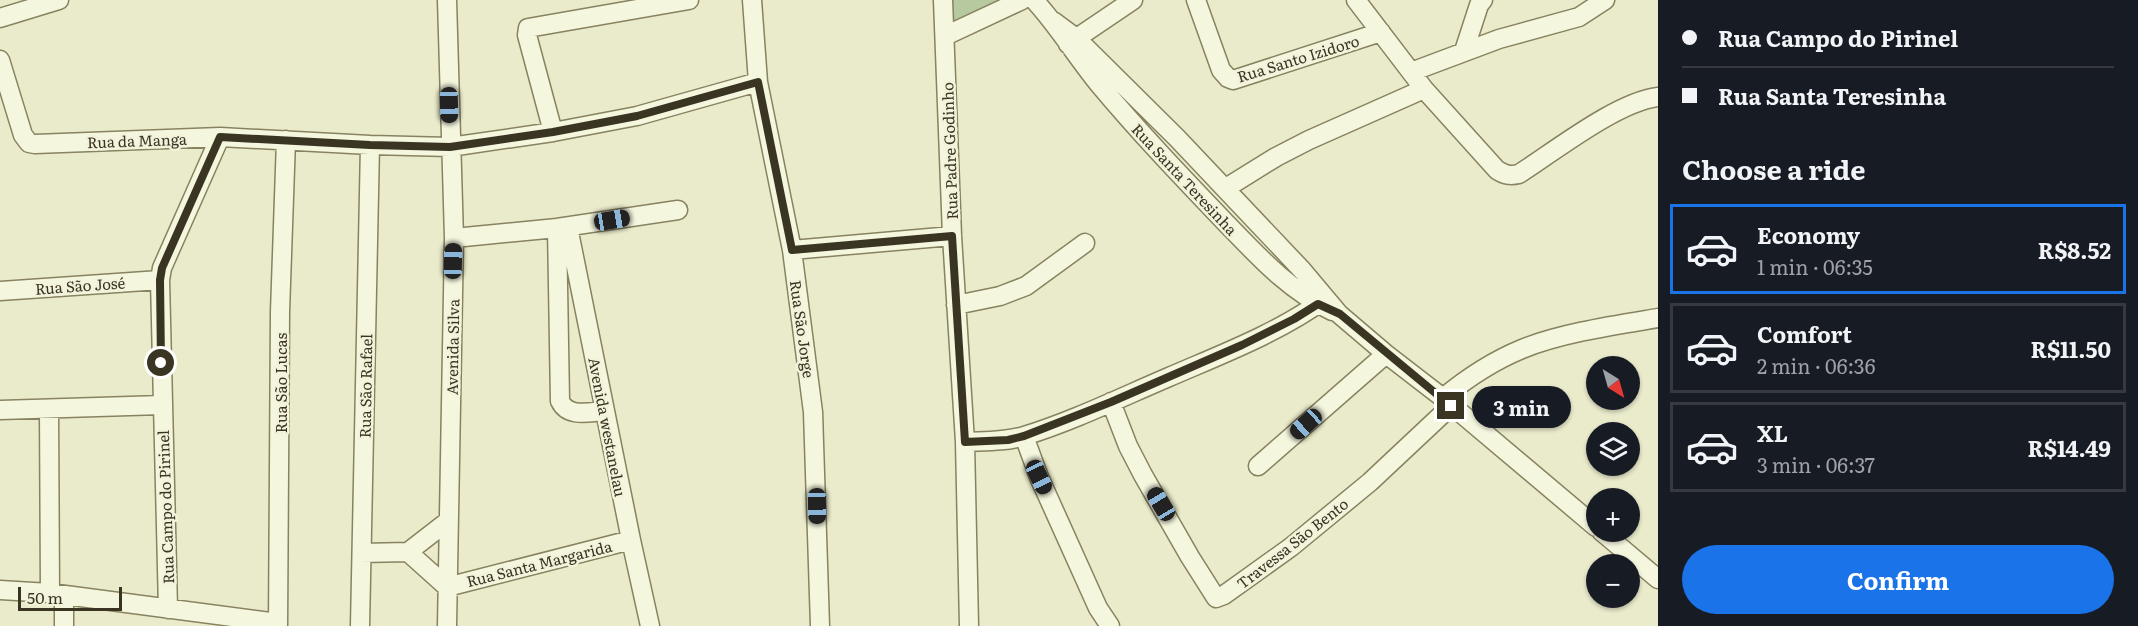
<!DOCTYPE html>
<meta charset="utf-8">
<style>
body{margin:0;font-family:Literata,serif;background:#20242c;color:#f1f3f6;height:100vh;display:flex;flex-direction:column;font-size:22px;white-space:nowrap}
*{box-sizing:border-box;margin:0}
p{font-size:20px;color:#9ea1a6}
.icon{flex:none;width:33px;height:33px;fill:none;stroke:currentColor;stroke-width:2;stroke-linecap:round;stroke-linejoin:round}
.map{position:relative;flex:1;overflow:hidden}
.side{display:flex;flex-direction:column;background:#171b24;width:480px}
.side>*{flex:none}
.hud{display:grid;align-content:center;height:132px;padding:0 24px;background:#171b24}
.needle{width:39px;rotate:143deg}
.fabs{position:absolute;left:1586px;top:356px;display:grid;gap:12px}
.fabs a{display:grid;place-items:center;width:54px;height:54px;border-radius:50%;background:#171b24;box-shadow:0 2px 4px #0004;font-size:30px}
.scale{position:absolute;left:18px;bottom:15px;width:104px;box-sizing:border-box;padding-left:6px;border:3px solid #393522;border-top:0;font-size:16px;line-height:21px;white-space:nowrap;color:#393522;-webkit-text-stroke:4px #f2f3da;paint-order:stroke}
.end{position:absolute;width:27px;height:27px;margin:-14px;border:8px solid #393522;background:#fff;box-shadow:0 0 0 3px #fff}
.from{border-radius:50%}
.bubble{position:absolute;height:42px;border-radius:21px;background:#171b24;box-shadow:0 2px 4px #0004;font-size:20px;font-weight:700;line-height:42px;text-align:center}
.car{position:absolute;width:18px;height:36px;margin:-18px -9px;border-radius:8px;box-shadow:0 0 4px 2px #0007;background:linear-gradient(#222 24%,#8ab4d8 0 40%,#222 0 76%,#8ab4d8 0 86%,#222 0)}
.hud b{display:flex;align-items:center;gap:21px;height:57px;font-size:22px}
.hud b+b{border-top:2px solid #363941}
.hud i{width:15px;height:15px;background:#f1f3f6}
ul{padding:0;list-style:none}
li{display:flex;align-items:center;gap:18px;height:90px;margin:0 12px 9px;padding:0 12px;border:3px solid #363941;border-radius:0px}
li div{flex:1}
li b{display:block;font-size:22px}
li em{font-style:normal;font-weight:700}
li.selected{border-color:#1a73e8}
li>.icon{width:54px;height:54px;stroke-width:1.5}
h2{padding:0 24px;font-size:27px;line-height:72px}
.action{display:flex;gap:12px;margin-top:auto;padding:12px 24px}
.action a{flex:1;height:69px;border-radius:36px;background:#1a73e8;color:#fff;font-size:24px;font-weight:700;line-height:69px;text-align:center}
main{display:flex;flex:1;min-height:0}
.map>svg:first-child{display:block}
</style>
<main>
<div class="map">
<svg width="1658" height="626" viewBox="0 0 1658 626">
<rect width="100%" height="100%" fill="#eaebcb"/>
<path fill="#b6c99f" d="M947 0H1008L948 29Z"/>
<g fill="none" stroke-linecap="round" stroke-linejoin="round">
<defs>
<path id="minor" d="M752 0 758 82 792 250 813 412 820 626
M943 0 952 236 965 442 969 626
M1034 0C1058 26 1076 56 1098 83 1138 131 1181 176 1224 221 1257 255 1288 290 1332 311
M1196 0 1221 70 1228 78 1233 80 1381 32
M1356 0 1424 89 1497 170C1505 175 1510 176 1519 174 1555 151 1617 102 1658 97
M0 18 59 0
M1053 21 1076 38 1177 138 1302 270 1339 314 1386 354 1443 398 1596 527
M945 36 1022 0
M1068 44 1133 0
M1464 51 1479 5 1483 0
M0 60 23 135 29 143 35 144 220 137 370 145 450 147 553 132 637 116 758 82
M1411 72 1499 39 1579 17 1605 0
M553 132 527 35 528 28 689 0
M1226 188 1276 157 1309 140 1424 89
M568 227 631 540 650 626
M557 228 560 401C568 418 589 412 605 411
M454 238 557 228 678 210
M792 250 952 236
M0 291 160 280
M956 305 1000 296 1026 286 1085 243
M1443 398C1467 378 1493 361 1522 349 1561 333 1616 325 1658 318
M1111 402 1128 446 1143 475 1190 557 1216 598 1224 595 1291 547 1370 482 1451 406
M49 409 50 593
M0 410 162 405
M1024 436 1039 477 1098 608 1110 626
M965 442C984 441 1005 442 1024 436 1073 421 1122 397 1169 377 1222 354 1278 333 1325 299
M1258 466 1386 354
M1601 531 1658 579
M362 553 408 552
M447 587 631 540
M447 587 408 552 448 521
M0 590 50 593 278 623
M64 595V626
M168 609 160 280 162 268 220 137
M278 626 280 312 286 140
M360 626 370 145
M447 626 454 238 447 0"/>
</defs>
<use href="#minor" stroke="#878260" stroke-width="21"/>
<use href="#minor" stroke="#f5f6de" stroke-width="18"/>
</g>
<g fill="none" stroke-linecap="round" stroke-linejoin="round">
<path stroke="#393522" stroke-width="8" d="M161 363 160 280 162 268 220 137 370 145 450 147 553 132 637 116 758 82 792 250 952 236 965 442 1008 440 1024 436 1111 402 1242 345 1294 319 1318 304 1340 314 1451 406"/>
</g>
<g text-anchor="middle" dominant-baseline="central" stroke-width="5" stroke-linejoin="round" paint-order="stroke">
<g font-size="15" fill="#393522" stroke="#f2f3da">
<text transform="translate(1298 58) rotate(-17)">Rua Santo Izidoro</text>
<text transform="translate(137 140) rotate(-2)">Rua da Manga</text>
<text transform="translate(949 151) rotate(-92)">Rua Padre Godinho</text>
<text transform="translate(1185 179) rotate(47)">Rua Santa Teresinha</text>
<text transform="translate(80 285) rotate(-4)">Rua São José</text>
<text transform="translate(803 329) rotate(82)">Rua São Jorge</text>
<text transform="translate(452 347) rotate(-89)">Avenida Silva</text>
<text transform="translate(280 383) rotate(-90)">Rua São Lucas</text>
<text transform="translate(365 386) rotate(-89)">Rua São Rafael</text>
<text transform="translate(608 427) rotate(79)">Avenida westanelau</text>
<text transform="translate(165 507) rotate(-92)">Rua Campo do Pirinel</text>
<text transform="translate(1292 543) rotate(-38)">Travessa São Bento</text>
<text transform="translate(539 563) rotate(-14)">Rua Santa Margarida</text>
</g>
</g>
</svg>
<div class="fabs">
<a><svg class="needle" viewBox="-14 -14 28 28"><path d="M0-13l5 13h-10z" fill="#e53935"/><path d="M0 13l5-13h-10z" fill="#9ea1a6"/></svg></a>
<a><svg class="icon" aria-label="layers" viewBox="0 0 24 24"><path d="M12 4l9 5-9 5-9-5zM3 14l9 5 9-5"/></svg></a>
<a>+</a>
<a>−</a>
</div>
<div class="scale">50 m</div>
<i class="end from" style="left:161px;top:363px"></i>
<i class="end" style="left:1451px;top:406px"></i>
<div class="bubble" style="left:1472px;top:386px;width:99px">3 min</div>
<i class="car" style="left:449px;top:105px;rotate:179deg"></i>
<i class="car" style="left:612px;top:220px;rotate:81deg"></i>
<i class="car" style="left:453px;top:261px;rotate:1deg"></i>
<i class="car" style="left:1306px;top:424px;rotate:228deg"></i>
<i class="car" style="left:1039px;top:477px;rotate:155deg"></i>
<i class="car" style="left:1161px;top:504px;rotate:329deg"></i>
<i class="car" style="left:817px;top:506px;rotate:179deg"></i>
</div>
<section class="side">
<div class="hud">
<b><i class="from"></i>Rua Campo do Pirinel</b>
<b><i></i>Rua Santa Teresinha</b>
</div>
<h2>Choose a ride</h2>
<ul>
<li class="selected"><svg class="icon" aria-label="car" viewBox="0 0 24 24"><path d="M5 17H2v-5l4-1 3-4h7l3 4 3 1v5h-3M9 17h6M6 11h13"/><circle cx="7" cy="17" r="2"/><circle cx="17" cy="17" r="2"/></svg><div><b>Economy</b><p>1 min · 06:35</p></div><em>R$8.52</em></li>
<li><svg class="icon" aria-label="car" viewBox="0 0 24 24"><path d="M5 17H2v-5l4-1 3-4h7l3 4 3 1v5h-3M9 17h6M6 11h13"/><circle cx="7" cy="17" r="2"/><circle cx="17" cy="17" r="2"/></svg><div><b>Comfort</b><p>2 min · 06:36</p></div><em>R$11.50</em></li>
<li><svg class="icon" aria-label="car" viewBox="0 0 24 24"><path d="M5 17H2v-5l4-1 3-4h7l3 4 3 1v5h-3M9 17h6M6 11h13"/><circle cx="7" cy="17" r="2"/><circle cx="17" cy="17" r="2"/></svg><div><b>XL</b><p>3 min · 06:37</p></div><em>R$14.49</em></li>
</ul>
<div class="action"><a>Confirm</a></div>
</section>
</main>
